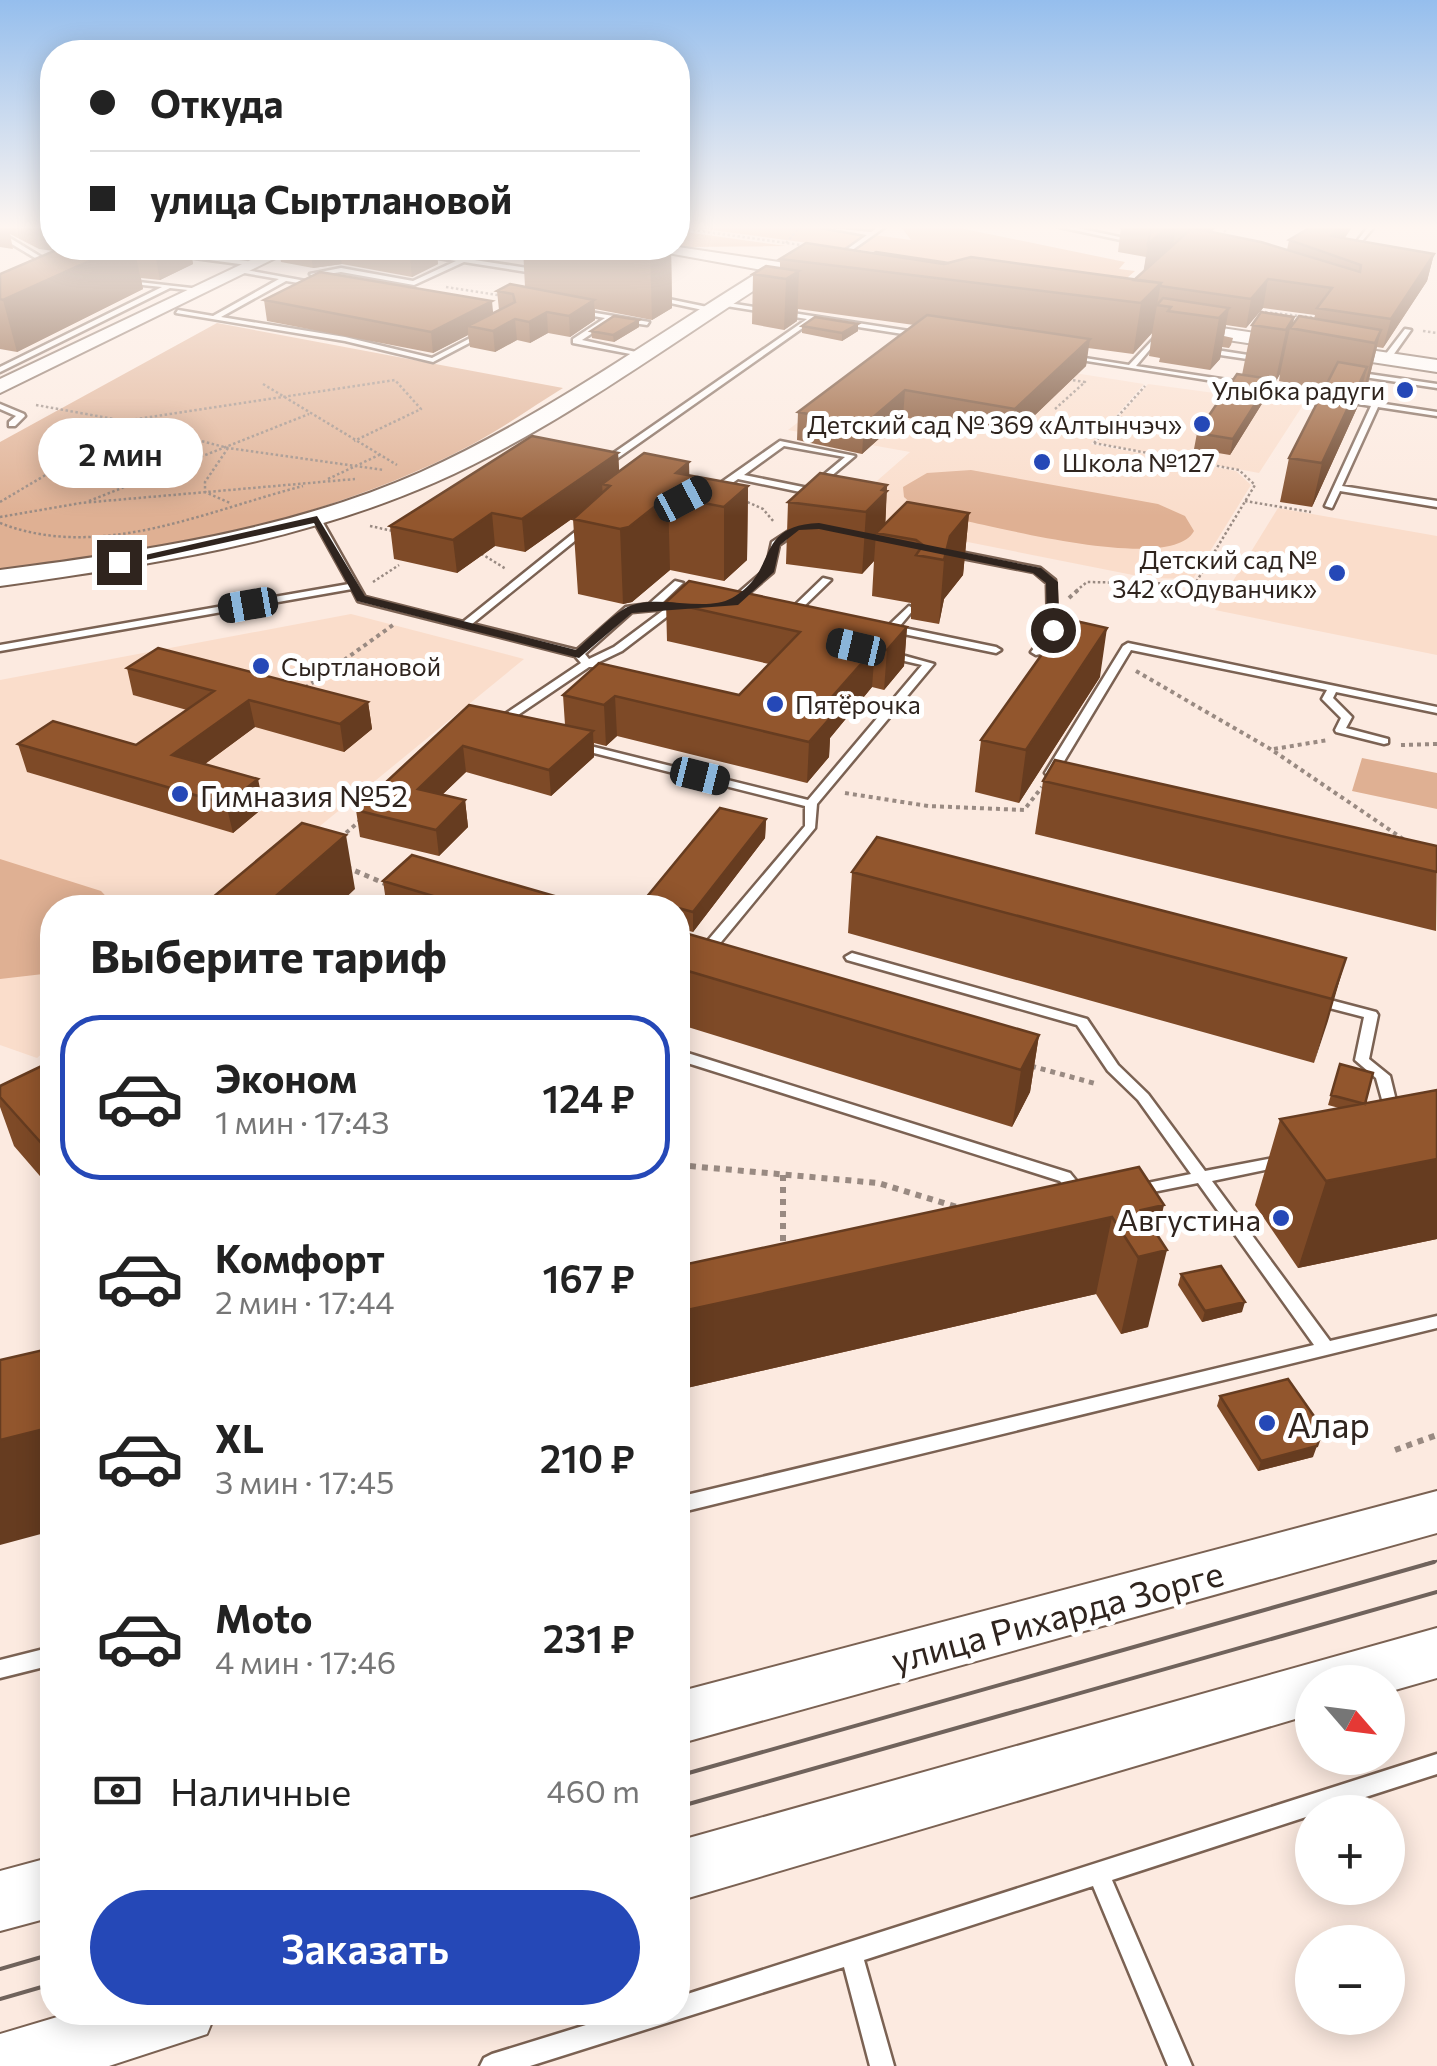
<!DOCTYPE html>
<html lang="ru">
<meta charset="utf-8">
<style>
body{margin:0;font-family:Commissioner,sans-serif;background:#f6f6f6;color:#222;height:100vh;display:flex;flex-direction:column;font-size:38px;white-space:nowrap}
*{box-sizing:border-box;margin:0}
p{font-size:32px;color:#767676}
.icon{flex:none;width:55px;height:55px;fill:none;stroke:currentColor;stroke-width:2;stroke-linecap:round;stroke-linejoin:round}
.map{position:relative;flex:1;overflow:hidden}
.details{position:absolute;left:40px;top:895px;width:650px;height:1130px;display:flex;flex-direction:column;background:#fff;border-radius:40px;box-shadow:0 5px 25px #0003}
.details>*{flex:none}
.hud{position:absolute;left:40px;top:40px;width:650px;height:220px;border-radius:40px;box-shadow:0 5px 25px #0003;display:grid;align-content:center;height:220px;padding:0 50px;background:#fff}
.needle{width:65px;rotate:118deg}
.fabs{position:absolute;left:1295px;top:1665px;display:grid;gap:20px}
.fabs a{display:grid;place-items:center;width:110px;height:110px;border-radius:50%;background:#fff;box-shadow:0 5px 25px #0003;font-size:50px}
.end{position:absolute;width:45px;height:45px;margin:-22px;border:12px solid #2f241e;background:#fff;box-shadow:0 0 0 5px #fff}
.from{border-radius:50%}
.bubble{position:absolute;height:70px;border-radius:35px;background:#fff;box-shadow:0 5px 25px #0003;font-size:32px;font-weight:600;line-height:70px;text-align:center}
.car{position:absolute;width:30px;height:60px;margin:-30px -15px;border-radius:12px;box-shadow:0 0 8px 2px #0007;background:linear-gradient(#222 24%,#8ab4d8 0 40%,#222 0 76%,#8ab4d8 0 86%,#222 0)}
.hud b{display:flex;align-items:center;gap:35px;height:95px;font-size:38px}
.hud b+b{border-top:2px solid #e0e0e0}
.hud i{width:25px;height:25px;background:#222}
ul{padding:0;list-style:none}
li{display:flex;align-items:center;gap:30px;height:165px;margin:0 20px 15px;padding:0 30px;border:5px solid transparent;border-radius:40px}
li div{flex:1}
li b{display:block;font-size:38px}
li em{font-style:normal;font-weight:600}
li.current{border-color:#2548b7}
li>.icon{width:90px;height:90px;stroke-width:1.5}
h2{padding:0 50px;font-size:45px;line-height:120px}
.pay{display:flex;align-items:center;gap:25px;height:110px;padding:0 50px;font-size:38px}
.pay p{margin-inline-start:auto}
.button{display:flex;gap:20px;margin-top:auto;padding:20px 50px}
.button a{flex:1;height:115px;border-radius:60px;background:#2548b7;color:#fff;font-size:40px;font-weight:600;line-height:115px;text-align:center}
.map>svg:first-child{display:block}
</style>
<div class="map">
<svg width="1437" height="2066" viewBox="0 0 1437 2066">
<rect width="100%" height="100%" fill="#fceae0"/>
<path fill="#faddcb" d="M898 345 1144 384 1091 444 1236 471 1251 485 1193 579 1148 578 852 519 846 508 910 452 788 430Z
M1148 384 1303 405 1259 473 1096 443Z
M1278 508 1437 536V655L1215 610Z
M351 614 524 659 221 907 52 908V1045L37 1058 0 1045V680Z"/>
<path fill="#dfb093" d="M217 323 563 388C532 407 503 428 471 445 334 518 154 556 0 569V442Z
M971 470 1158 504 1185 516 1194 531C1171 575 987 524 942 516L914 506 904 497 903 487 927 473Z
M1362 758 1437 773V809L1352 791Z
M0 859 101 891 116 907 52 908V973L0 979Z"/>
<path fill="#e09e74" d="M690 227H815L911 240 901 227H955L1125 262 1119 269 1135 271 1119 285Z
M678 231 786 246 688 247 678 246Z"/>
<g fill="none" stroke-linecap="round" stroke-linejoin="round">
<defs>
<path id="lane" d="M822 227 871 232 878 227H885L838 260 836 257 867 235Z
M1059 227H1073L1138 241 1135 243Z
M1368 227H1374L1351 254H1347Z
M0 232 56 266 57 267 52 268 0 237Z
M174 252 247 261 250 263 247 265 172 255Z
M423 252 540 270 543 272 540 274 464 262 414 285 341 272 313 276 310 274 341 268 413 281 456 261 421 255Z
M235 268 322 284 319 286 286 281 221 317 345 337 432 358 484 331 490 332 433 362 345 341 176 313 178 310 213 316 279 279 233 271Z
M121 280 200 289 197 291 170 288 0 372V367L162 287 123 283Z
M654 296 712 308 715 310 712 312 652 299Z
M722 302 922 333 926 335 922 337 814 320 608 465H602V461L807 319 720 305Z
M578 310 649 322 647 325 612 320 582 340 645 354 641 356 573 343V339L605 318 576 313Z
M1405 329 1411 330 1389 361H1383L1382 359Z
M1160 332 1162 335 1136 366 1437 412V416L1378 407 1342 486 1437 501V507L1340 491 1332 508 1325 506 1371 406 1068 358 1072 356 1129 365Z
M1203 348 1261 357 1265 359 1261 361 1200 352V348Z
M1348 371 1437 384V388L1351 375H1348Z
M0 404 24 414 25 416 15 426H9V422L16 416 0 409Z
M780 441 855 456 810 494 738 479 721 491 708 488 716 486ZM784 446 845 457 808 488 744 475Z
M317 516 321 519 365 597 463 622 586 523H592V527L472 624 577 650 626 607 649 604 675 581 683 583 662 603 676 602 686 607 681 610 677 609 622 651 597 663V667H589L515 717 520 728 515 731 511 730 504 716 505 714 581 663 575 656 358 601 352 589 0 651V645L349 584 313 519ZM665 609 614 647 589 659 585 654 632 612Z
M798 525 805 527 779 545 773 572 735 605H729V601L766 569 772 542Z
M950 550 1040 568 1055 580 1058 630 1040 654 1036 655 1031 652 1048 630 1047 583 1034 572 947 555 945 553Z
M823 578 831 580 799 611H793V607Z
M909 606 914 609 899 627 996 647 1001 650 996 653 889 631 886 628 888 626Z
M1128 643 1437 707V713L1336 692 1333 698 1352 717 1346 728 1388 739V743L1384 744 1336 732 1335 730 1341 718 1322 699 1327 690 1131 650 1057 773 1051 776 1047 775 1045 773 1123 646Z
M887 651 934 664 817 804 815 828 712 953 707 954 678 946V938L704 945 805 826V806L574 748V744L578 743 808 800 922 665 883 656V652Z
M852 953 1087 1019 1118 1065 1148 1094 1205 1171 1284 1156 1289 1157 1291 1161 1289 1165 1212 1181 1330 1341 1437 1316V1328L678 1513V1497L1314 1345 1198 1183 1138 1195 1133 1194 1130 1190 1133 1186 1191 1174 1138 1100 1108 1071 1077 1025 847 960 845 957Z
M1315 996 1376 1012 1378 1015 1369 1059 1390 1076 1400 1117 1398 1121H1388L1376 1078 1355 1060 1364 1017 1310 1003 1308 1000 1310 997Z
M678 1050 1070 1173 1088 1195 1085 1199H1075L1060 1181 678 1060Z
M52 1647V1665L0 1678V1660Z
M1437 1754V1774L1319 1812H1312V1815L1112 1880 1192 2066H1168L1093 1886 864 1960 894 2066H870L844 1967 530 2066H480L484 2058 492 2054 628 2012H678V1997Z"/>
<path id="secondary" d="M678 247 779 262 798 269 781 273C669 344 558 428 436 482 298 543 148 565 0 586V570C143 551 288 531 421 472 541 418 650 339 762 270L640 248Z
M276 248H296L0 393V379Z
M1175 321 1437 360V372L1168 331 1165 327Z
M1437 1491V1533L678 1744V1692Z
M1437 1628V1678L1388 1692V1682H1312V1714L678 1901V1841Z
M52 1857V1917L0 1931V1871Z
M74 2012H216L207 2034 109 2066H0V2034Z"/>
</defs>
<use href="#lane" stroke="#7b6253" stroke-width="5"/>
<use href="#secondary" stroke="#7b6253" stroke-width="4"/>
<path stroke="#998a82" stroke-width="2.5" stroke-dasharray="2.5 2.5" stroke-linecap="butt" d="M678 228 808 246
M1216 238 1230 227
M786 243 800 227
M446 287 504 296
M1255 311 1318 318
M1423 331 1437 333
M263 384 397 465
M36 405 125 421 228 448 384 470
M1055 409 1085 382 1065 379
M130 420 395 380 421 409 354 441
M1094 443 1145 386
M228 448 205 482V492L230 503
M328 479 379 455
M743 500 763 509 774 522
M89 501 309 414
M1245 501 1311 512
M0 502 49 473 111 420
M0 517 81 503 355 479
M0 523C99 562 206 511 303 486
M370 526 393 531
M477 551 506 569
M373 582 399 565
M1076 591 1087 582 1195 584 1255 485 1239 470 1094 443"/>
<path stroke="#998a82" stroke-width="4" stroke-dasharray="4 4" stroke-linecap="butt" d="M1069 598 1079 589
M1136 671 1272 750 1406 841
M305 688 393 625
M1401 745 1437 744
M1274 749 1328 740
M845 793 928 806 1024 810 1042 787
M340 838 362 819"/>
<path stroke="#998a82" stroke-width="5" stroke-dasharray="5 5" stroke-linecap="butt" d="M346 867 386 884
M1031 1066 1097 1084"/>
<path stroke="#998a82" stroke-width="6" stroke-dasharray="6 6" stroke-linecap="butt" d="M678 1165 878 1183 957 1207
M783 1175V1247
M1395 1450 1437 1435"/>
<use href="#lane" fill="#fff" fill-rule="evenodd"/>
<use href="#secondary" fill="#fff" fill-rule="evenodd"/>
<path stroke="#70635c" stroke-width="2.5" d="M1425 1564 1437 1561"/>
<path stroke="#70635c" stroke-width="4" d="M678 1776 1434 1562
M678 1807 1437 1592
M0 1969 52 1954
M0 1999 52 1984"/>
</g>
<path fill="#7e4a27" d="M0 227H52V248H190L193 264 160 280 141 278 143 289 17 352 0 349V274L54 251 39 249 10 234 13 249 0 247Z
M1121 227H1216L1211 232 1287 250 1289 240 1311 227H1352L1345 238 1434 254 1427 281 1383 348 1377 347 1368 383 1362 397 1360 396 1357 408 1312 507 1280 502 1289 458 1324 390 1279 381 1280 374 1275 383H1270L1268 394 1230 455 1194 449 1197 433 1242 375 1252 325 1294 317 1293 325 1314 319 1315 315 1263 308 1246 328 1226 325 1224 336 1233 338 1231 345 1229 348 1222 347 1220 359 1210 370 1159 362 1160 358 1149 356 1152 333 1133 354 1088 348 1086 366 1012 437 903 417 862 454 797 440 798 412 914 325 798 309 797 321 784 330 752 324 753 274 780 268V259L874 253 949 263 1134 279 1144 271 1146 257 1118 252Z
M279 248H436L438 264 412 277 342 264 313 268 281 262Z
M523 248H671L672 308 652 320 595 309V320L570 337 548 333 530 343 517 340 495 352 470 347 468 335 433 353 267 321 264 300 493 313 499 310 497 291 525 287Z
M858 324V331L842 341 802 333V326Z
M639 327 614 342 592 338 591 331Z
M618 453 619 472 689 475 748 486 747 560 724 581 670 570 632 602 623 604 578 594 573 519 581 512 525 552 495 546 457 573 394 559 390 526Z
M887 485 885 524 969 513 963 575 944 599 939 624 911 619V603L872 596 874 561 862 574 786 564 788 502Z
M666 602 907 627 904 666 884 690 872 687 830 738 829 757 807 783 617 736 606 746 594 743V757L551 796 466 772 442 795 465 800 468 827 439 856 360 837 356 810 469 705 565 725 563 695H739L769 664 667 641Z
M127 668 368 702 372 729 344 752 255 727 205 764 264 807 233 833 27 772 18 744 136 745 187 710 133 695Z
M1100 677 1019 803 975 792 981 740Z
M1043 781 1437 846 1436 931 1035 834Z
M766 819 765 838 693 932 678 928V908H645V899Z
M852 872 1346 958 1314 1063 848 933Z
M383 881 596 908H387Z
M678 931 1039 1035 1030 1092 1012 1127 678 1024Z
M52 1061V1190L14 1146 0 1107V1086Z
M1340 1064 1365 1103 1437 1090V1239L1298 1268 1255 1205 1280 1119 1339 1108 1328 1105Z
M1139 1167 1157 1236 1148 1327 1121 1334 1096 1294 678 1390V1266Z
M1181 1274 1242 1312 1202 1322 1178 1285Z
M1220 1396 1313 1457 1258 1471 1217 1406Z"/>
<path fill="#663c20" d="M1167 227H1176L1172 253 1142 280 1148 244Z
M1201 227H1216L1198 245Z
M1338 227H1352L1331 255V236Z
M118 248H134L143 289 17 352 3 300Z
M154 248H190L193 264 160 280Z
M310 248H339L342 264 313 268Z
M409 248H436L438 264 412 277Z
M660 248H671L672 308 652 320 650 253Z
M1434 254 1427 281 1383 348 1391 319Z
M799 271 797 321 784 330 786 279Z
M1268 279 1263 308 1246 328 1251 299Z
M1161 283 1152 333 1133 354 1141 303Z
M594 300 595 320 570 337 569 316Z
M492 301 494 322 468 326V335L433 353 431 332Z
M1229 308 1220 359 1210 370 1219 318Z
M547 312 548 333 530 343 529 322Z
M1294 317 1292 328H1290L1280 374 1275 383 1286 330Z
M515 319 517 340 495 352 493 331Z
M639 320V327L614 342 613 335Z
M858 324V331L842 341V333Z
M1381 330 1368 383 1362 397 1375 343Z
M1090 339 1086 366 1012 437 1015 409Z
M1367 367 1357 408 1312 507 1322 463Z
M1271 379 1268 394 1230 455 1233 439Z
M905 390 903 417 862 454 864 425Z
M618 453 620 485 602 484 603 497 525 552 522 519Z
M689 462 690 500 676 473Z
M887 485 885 534 876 533 874 561 862 574 866 512Z
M748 486 747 560 724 581V507Z
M668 496 670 570 632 602 623 604 620 529Z
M492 513 495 546 457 573 453 540Z
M969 513 963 575 944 599 939 624 944 560 950 536Z
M907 627 904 666 884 690 887 650Z
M1107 628 1100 677 1019 803 1026 750Z
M875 648 872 687 830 738 829 757 807 783 809 742 817 714Z
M615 696 617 736 606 746 604 705Z
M249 700 255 727 179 783 172 755Z
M368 702 372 729 344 752 340 724Z
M593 731 594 757 551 796 549 770Z
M463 746 466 772 421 815 418 789Z
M258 779 264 807 233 833 226 804Z
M465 800 468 827 439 856 436 830Z
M766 819 765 838 693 932V912Z
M346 835 355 889 335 908H262Z
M1346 958 1328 1021 1314 1063 1332 999Z
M1039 1035 1030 1092 1012 1127 1021 1070Z
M1437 1159V1239L1298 1268 1326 1181Z
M1164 1205 1153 1253 1167 1250 1148 1327 1121 1334 1138 1257 1141 1210Z
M1112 1217 1096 1294 678 1390V1312Z
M1245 1302 1242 1312 1202 1322 1205 1311Z
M52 1427V1531L0 1545V1440Z
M1317 1446 1313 1457 1258 1471 1261 1461Z"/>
<path fill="#92562d" stroke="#663c20" stroke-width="2.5" d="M1151 227H1167L1148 244Z
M1311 227H1338L1331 236 1434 254 1391 319 1317 308 1332 288 1268 279 1251 299 1160 286 1161 283 1134 280 1192 228 1261 242 1360 272 1361 265 1289 240Z
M806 243 944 264 971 257 1161 283 1141 303 780 259Z
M61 248H118L3 300 0 299V274Z
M619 248H660L650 253Z
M876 252 949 263 944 264 874 253Z
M766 266 799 271 786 279 753 274Z
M320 272 492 301 431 332 264 300Z
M510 284 594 300 569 316 547 312 529 322 515 319 493 331 468 326 515 302 513 294 497 291Z
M1163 298 1229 308 1219 318 1168 311 1171 307 1157 305Z
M1261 312 1294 317 1286 330 1252 325Z
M927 315 1090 339 1015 409 905 390 864 425 798 412Z
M614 316 639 320 613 335 591 331Z
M1299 316 1381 330 1375 343 1290 328Z
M815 317 858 324 842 333 802 326Z
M1338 362 1367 367 1322 463 1289 458Z
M1237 374 1271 379 1233 439 1197 433Z
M532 436 618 453 522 519 492 513 453 540 390 526Z
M644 453 689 462 676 473 748 486 724 507 668 496 629 527 620 529 573 519 610 486 602 484Z
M820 473 887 485 882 490 887 491 866 512 788 502Z
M907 502 969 513 950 536 944 560 916 555 923 545 916 540 876 533Z
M689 581 907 627 887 650 875 648 817 714 831 717 809 742 615 696 604 705 563 695 599 663 739 695 800 632 666 602Z
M1067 619 1107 628 1026 750 981 740Z
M158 648 368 702 340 724 249 700 172 755 258 779 226 804 18 744 53 721 136 745 214 691 127 668Z
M469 705 593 731 549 770 463 746 418 789 465 800 436 830 356 810Z
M1055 760 1437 846V872L1043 781Z
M720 808 766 819 693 912 645 899Z
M302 823 346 835 262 908H200Z
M877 837 1346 958 1332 999 852 872Z
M412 855 596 908H473L383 881Z
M678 931 1039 1035 1021 1070 678 968Z
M52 1061V1155L0 1097V1086Z
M1340 1064 1373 1073 1365 1104 1331 1095Z
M1437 1090V1159L1326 1181 1280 1119Z
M1139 1167 1164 1205 1141 1210 1167 1250 1138 1257 1112 1217 678 1312V1266Z
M1221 1266 1245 1302 1205 1311 1181 1274Z
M52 1348V1427L0 1440V1360Z
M1288 1379 1323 1429 1317 1446 1261 1461 1220 1396Z"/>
<linearGradient id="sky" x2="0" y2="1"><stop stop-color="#95beed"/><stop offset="0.44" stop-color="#fef6f1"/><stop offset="1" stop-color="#fef6f1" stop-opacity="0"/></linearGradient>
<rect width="1437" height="516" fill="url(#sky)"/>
<path fill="#2f241e" d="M317 516 365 596 576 650C591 637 607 619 624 609 653 591 703 614 732 598 780 572 752 526 819 523L1041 568 1058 582 1059 630 1053 633 1047 630 1046 583 1033 573 819 529 799 530 780 545 774 572 738 605 632 613 579 658 357 601 314 523 119 566 114 562Z"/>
<g fill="#2548b7" stroke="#fff" stroke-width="4">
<circle cx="1405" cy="390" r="10"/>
<circle cx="1202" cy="424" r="10"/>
<circle cx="1042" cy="462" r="10"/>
<circle cx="1337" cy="573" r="10"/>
<circle cx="261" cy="666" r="10"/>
<circle cx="775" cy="704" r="10"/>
<circle cx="180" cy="794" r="10"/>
<circle cx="1281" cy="1218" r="10"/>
<circle cx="1267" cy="1423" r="10"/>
</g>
<g text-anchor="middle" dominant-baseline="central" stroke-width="10" stroke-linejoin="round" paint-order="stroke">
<g font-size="25" fill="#2f241e" stroke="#fff" text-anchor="end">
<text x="1385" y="390">Улыбка радуги</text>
<text x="1182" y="424">Детский сад № 369 «Алтынчэч»</text>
<text x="1062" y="462" text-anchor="start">Школа №127</text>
<text x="1317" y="559">Детский сад №<tspan x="1317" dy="29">342 «Одуванчик»</tspan></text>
<text x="281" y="666" text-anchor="start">Сыртлановой</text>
<text x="795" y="704" text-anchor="start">Пятёрочка</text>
</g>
<g font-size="30" fill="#2f241e" stroke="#fff" text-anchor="start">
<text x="200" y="794">Гимназия №52</text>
<text x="1261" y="1218" text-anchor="end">Августина</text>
</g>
<g font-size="35" fill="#2f241e" stroke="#fff" text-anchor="start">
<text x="1287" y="1423">Алар</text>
</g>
<g font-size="35" fill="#2f241e" stroke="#fff">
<text transform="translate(1057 1615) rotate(-15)">улица Рихарда Зорге</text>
</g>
</g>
</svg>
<div class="fabs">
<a><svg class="needle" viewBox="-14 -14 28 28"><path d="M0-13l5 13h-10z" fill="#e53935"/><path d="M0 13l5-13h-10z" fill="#767676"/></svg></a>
<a>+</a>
<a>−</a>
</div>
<i class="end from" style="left:1053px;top:630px"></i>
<i class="end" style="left:119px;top:562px"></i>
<div class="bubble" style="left:38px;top:418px;width:165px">2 мин</div>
<i class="car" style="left:683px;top:499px;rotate:62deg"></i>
<i class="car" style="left:248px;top:605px;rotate:260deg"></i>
<i class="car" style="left:856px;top:647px;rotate:283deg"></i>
<i class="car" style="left:700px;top:776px;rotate:104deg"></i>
<div class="hud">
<b><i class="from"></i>Откуда</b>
<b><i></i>улица Сыртлановой</b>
</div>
<section class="details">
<h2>Выберите тариф</h2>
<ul>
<li class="current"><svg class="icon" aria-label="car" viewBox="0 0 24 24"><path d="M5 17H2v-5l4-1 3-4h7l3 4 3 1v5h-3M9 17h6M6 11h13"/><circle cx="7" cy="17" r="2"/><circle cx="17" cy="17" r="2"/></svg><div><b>Эконом</b><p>1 мин · 17:43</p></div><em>124 ₽</em></li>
<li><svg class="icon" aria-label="car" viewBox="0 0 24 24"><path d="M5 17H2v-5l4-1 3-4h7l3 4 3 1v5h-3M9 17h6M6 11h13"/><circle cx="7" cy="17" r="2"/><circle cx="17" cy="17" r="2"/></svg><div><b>Комфорт</b><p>2 мин · 17:44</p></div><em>167 ₽</em></li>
<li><svg class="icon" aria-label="car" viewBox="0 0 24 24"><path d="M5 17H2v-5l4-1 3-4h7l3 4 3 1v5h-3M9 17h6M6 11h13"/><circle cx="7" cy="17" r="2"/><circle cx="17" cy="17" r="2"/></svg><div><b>XL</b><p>3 мин · 17:45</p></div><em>210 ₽</em></li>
<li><svg class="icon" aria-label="car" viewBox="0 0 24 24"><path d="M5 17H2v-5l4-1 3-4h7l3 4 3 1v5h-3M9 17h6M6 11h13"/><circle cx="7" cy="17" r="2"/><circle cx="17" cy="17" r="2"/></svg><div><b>Moto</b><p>4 мин · 17:46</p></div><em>231 ₽</em></li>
</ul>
<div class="pay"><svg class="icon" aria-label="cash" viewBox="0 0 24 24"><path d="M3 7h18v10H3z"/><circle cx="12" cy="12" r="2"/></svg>Наличные<p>460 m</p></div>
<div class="button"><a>Заказать</a></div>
</section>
</div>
